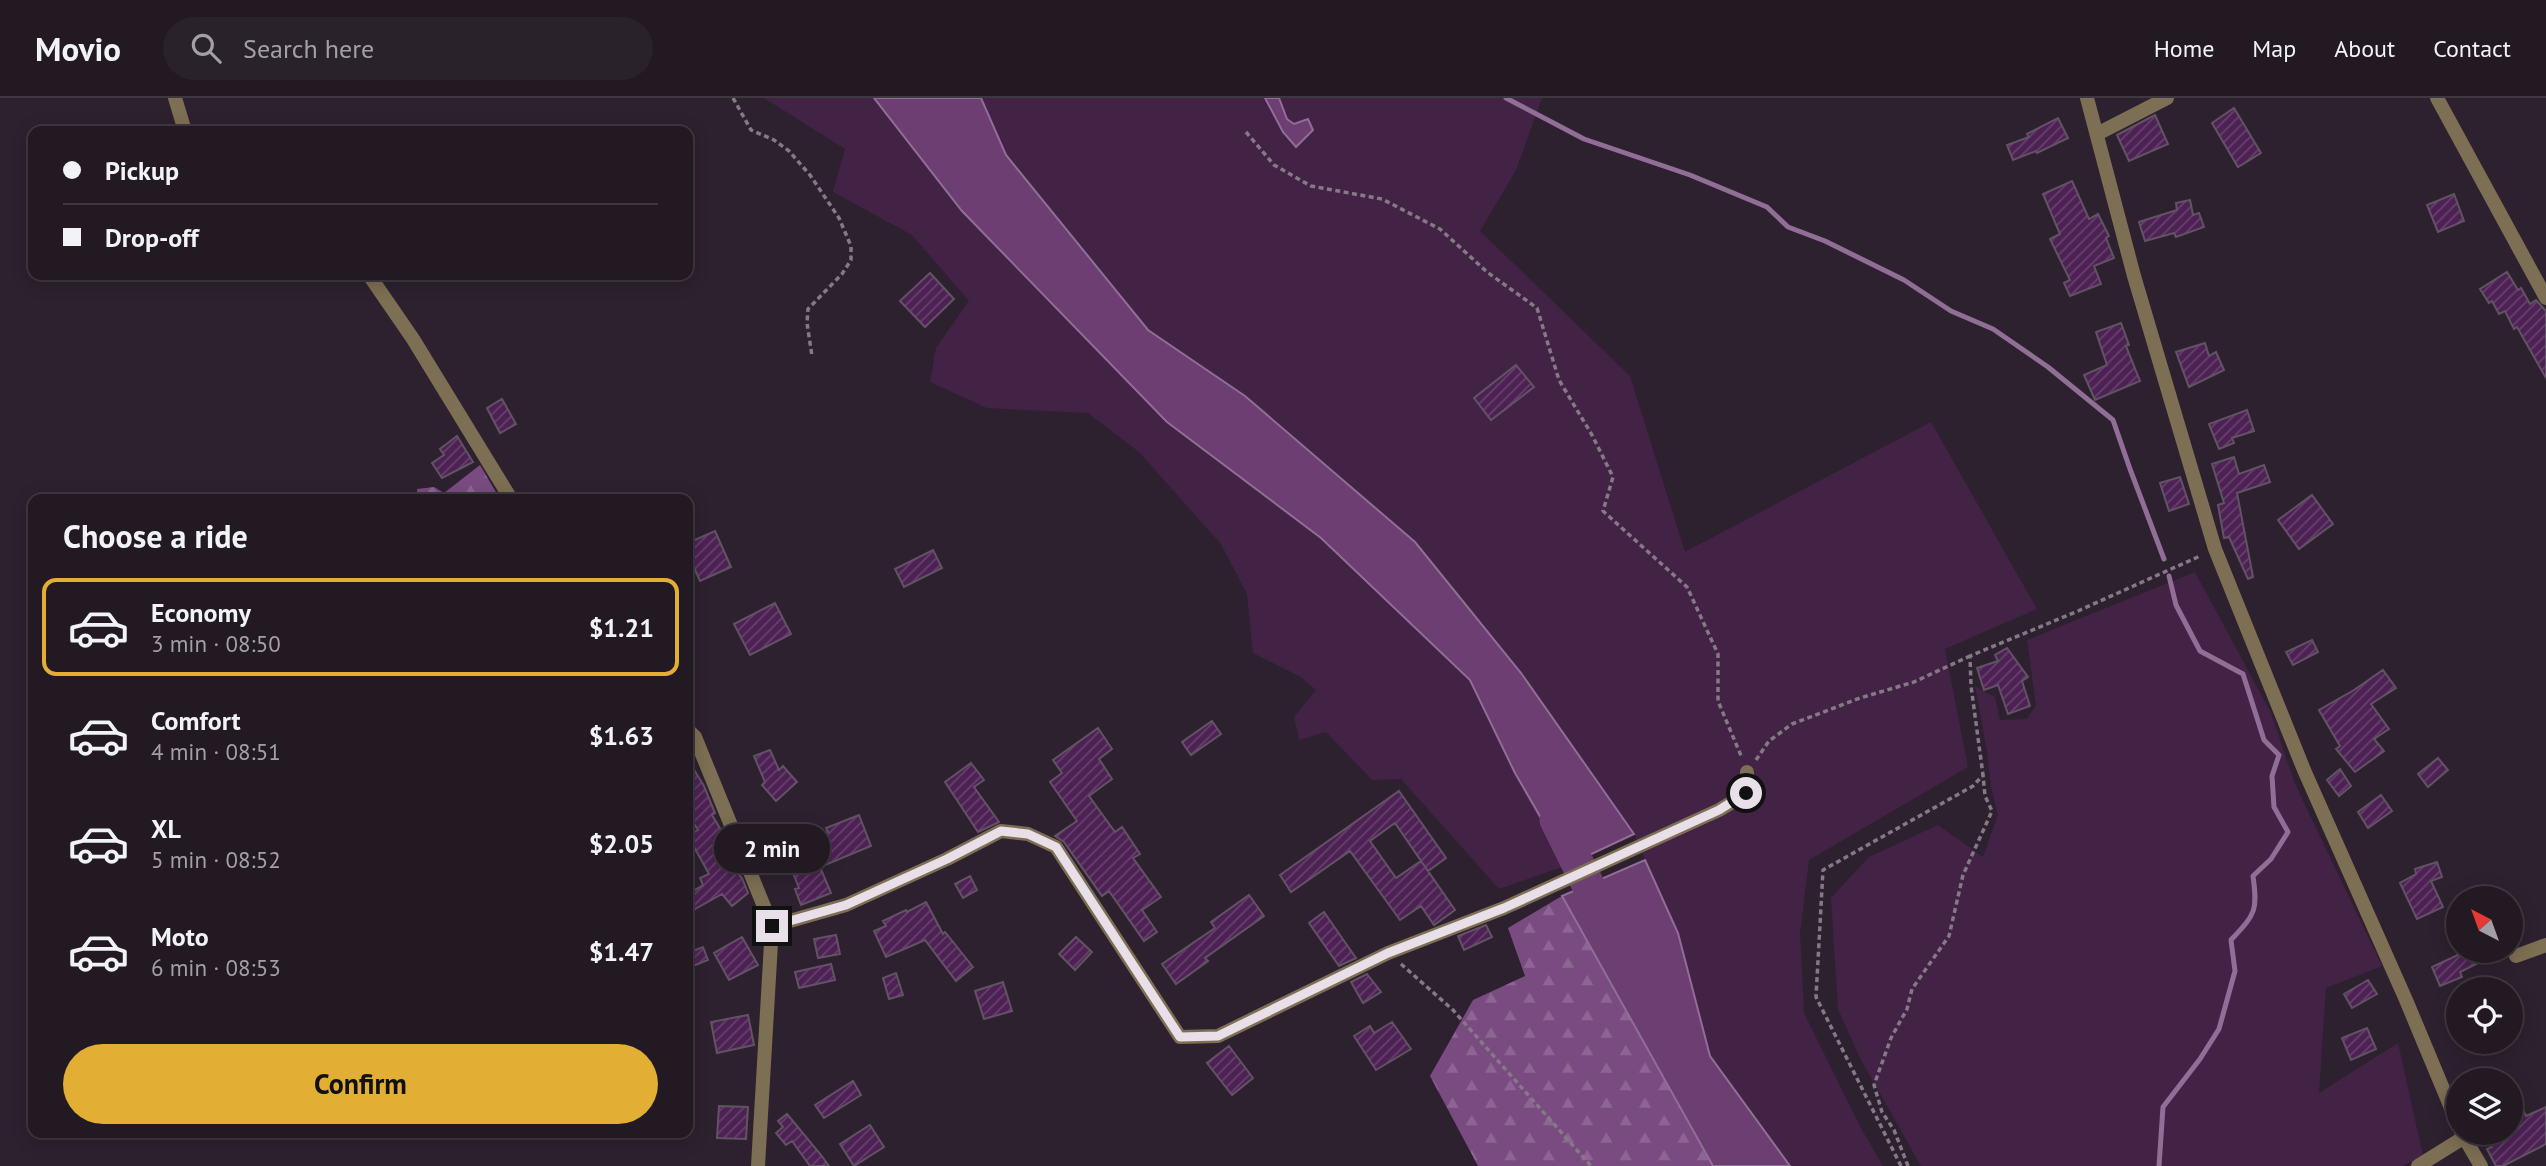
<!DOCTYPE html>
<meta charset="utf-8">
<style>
body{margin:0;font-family:"PT Sans",sans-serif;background:#2a222b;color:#f1f3f6;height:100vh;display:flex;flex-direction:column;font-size:26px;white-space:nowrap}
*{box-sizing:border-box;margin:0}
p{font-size:23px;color:#a2a0a6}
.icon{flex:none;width:38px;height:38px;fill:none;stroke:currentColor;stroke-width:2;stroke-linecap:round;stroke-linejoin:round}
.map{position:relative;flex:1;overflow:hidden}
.sheet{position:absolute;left:28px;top:396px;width:665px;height:644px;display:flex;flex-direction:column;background:#221923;border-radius:14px;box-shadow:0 4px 18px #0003,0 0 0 2px #3f3841}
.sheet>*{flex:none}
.top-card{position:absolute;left:28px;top:28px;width:665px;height:154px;border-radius:14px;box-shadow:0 4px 18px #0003,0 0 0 2px #3f3841;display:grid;align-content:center;height:154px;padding:0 35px;background:#221923}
.needle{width:46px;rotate:319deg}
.tools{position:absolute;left:2446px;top:788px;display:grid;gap:14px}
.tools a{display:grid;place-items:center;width:77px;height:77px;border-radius:50%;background:#221923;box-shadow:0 4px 18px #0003,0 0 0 2px #3f3841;font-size:35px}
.end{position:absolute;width:32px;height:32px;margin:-16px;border:9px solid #e8dfe9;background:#111;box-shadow:0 0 0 4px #111}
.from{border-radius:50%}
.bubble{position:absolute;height:49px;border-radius:24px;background:#221923;box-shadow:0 4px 18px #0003,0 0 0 2px #3f3841;font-size:23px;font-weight:600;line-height:49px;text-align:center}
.top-card b{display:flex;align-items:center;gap:24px;height:66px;font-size:26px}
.top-card b+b{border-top:2px solid #3f3841}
.top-card i{width:18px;height:18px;background:#f1f3f6}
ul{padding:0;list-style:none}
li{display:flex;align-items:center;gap:21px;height:98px;margin:0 14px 10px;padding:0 21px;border:4px solid transparent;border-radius:14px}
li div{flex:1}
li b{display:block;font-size:26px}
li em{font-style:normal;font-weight:600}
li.active{border-color:#e3ae34}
li>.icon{width:63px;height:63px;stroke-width:1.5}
h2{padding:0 35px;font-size:32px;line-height:84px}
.primary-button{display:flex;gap:14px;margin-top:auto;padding:14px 35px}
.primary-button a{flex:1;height:80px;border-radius:42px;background:#e3ae34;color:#111;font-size:28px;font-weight:600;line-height:80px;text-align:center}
header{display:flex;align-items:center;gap:42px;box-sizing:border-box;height:98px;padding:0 35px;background:#221923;border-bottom:2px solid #3f3841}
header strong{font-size:33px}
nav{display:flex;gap:38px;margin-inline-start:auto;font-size:24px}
.search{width:490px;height:63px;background:#2a222b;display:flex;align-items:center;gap:18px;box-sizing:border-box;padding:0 24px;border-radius:38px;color:#a2a0a6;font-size:26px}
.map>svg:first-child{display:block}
</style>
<header>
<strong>Movio</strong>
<div class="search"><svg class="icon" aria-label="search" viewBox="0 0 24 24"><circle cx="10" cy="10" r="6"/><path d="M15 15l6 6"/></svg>Search here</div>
<nav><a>Home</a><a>Map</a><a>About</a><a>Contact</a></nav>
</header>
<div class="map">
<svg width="2546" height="1068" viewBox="0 0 2546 1068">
<defs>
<pattern id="forest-firs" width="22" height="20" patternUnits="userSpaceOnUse" patternTransform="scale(1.75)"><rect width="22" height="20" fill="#7a4b81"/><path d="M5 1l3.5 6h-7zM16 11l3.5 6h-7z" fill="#8d6493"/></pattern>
<pattern id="building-hatch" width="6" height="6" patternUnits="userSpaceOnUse" patternTransform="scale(1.75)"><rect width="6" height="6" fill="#4d2154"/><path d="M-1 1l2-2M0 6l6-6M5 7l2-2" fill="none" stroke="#67416d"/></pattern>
</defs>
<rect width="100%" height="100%" fill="#2d212f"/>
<path fill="#422346" d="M764 0H874L962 113 1167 324 1321 440 1470 582 1515 675 1568 767 1499 791 1401 681 1372 682 1326 634 1299 642 1294 619 1316 592 1301 579 1253 555 1247 496 1221 446 1139 354 1088 315 987 310 930 284 936 250 969 203 912 137 833 94 845 51Z
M981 0H1542L1516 72 1480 133 1630 278 1685 454 1931 324 2037 511 1945 551 1968 669 1809 762 1800 835 1804 915 1862 1032 1883 1068H1790L1710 958 1678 835 1634 736 1521 575 1415 444 1245 298 1148 232 1006 57Z
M2195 474 2271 615 2295 686 2382 868 2326 890 2319 995 2398 945 2423 1058 2402 1068H1921L1860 960 1838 911 1831 800 1869 759 1938 727 1983 759 1998 717 1991 689 1987 653 1975 588 1995 599 2000 622 2027 621 2036 607 2027 542Z"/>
<path fill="url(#forest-firs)" d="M480 367 500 401H417V391L434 389 444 395Z
M1562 798 1713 1068H1478L1430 978 1473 902 1525 878 1508 830Z"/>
<path fill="#6c3e72" stroke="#916e96" stroke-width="2" d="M874 0H981L1006 57 1148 232 1245 298 1415 444 1521 575 1634 736 1568 767 1515 675 1470 582 1321 440 1167 324 962 113Z
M1265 0H1279L1287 21 1294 26 1308 21 1313 32 1296 49 1283 34Z
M1645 762 1678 835 1710 958 1790 1068H1713L1562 798Z"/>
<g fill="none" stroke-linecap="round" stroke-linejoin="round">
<path stroke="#916e96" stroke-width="5" d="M1506 0 1584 41 1690 77 1767 109 1788 129 1825 143 1904 182 1951 213 1993 231 2048 269 2113 322 2130 371 2164 461
M2159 1068 2163 1009 2200 961 2219 931 2235 873 2231 842C2255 816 2258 814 2253 778L2271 761 2288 734 2274 709 2272 678 2279 657 2264 642 2243 576 2200 553 2176 507 2169 478"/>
<path stroke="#6c3e72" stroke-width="33" d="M1556 722 1608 827"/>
</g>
<path fill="url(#building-hatch)" stroke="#625364" stroke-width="2" d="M2234 10 2261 55 2238 69 2212 25Z
M2155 17 2168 46 2129 63 2117 37Z
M2058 20 2068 40 2037 55 2036 53 2013 62 2007 47 2029 39 2027 36Z
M2072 83 2089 121 2098 116 2109 138 2106 140 2114 160 2094 168 2101 186 2070 198 2064 185 2070 182 2050 141 2060 136 2043 96Z
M2454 96 2464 123 2438 134 2427 107Z
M2190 102 2193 117 2199 115 2204 129 2176 139 2174 135 2145 143 2139 124 2177 112 2176 105Z
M2507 174 2518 192 2521 190 2530 206 2536 202 2546 213V280L2517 229 2514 231 2505 213 2499 216 2492 203 2489 205 2480 191Z
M930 175 954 201 925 229 900 203Z
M2121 225 2129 247 2126 248 2140 283 2095 302 2084 277 2107 267 2096 234Z
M2205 245 2209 258 2216 254 2224 272 2189 289 2176 254Z
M1516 267 1534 289 1491 322 1474 300Z
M502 301 516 326 500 335 487 310Z
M2247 312 2254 333 2232 340 2234 345 2219 351 2209 326Z
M457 338 473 364 442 380 432 365 444 357 440 351Z
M2234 359 2239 376 2264 367 2270 384 2237 395 2253 479 2248 481 2229 439 2224 440 2218 407 2224 405 2212 366Z
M2180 379 2189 406 2169 413 2160 385Z
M2312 397 2333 426 2299 451 2278 422Z
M715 433 731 469 700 483 688 456V445Z
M933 452 942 470 904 489 895 471Z
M775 505 791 536 750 557 734 526Z
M2312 542 2318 554 2293 567 2286 554Z
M2007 550 2028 579 2022 583 2030 608 2008 616 1998 587 1984 592 1977 570 1998 563 1995 557Z
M2383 572 2396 590 2371 606 2389 631 2374 641 2384 653 2355 674 2336 651 2340 648 2319 612 2354 592Z
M1212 623 1221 636 1191 657 1182 644Z
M1098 630 1112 651 1099 661 1112 681 1089 698 1115 734 1122 729 1140 756 1133 760 1161 799 1142 812 1157 834 1144 843 1109 793 1102 798 1064 744 1055 738 1077 723 1050 684 1062 675 1053 662Z
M770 652 779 672 783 668 797 684 776 703 762 687 765 684 754 658Z
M2438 660 2448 672 2428 689 2418 676Z
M688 662 704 688 715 715 712 717 724 737 714 743 735 769 733 770 742 780 748 795 732 808 722 796 688 815V796L703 787 700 780 709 776 688 738 698 732 688 716Z
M971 665 984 682 974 689 999 724 978 734 945 684Z
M2340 671 2351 688 2339 698 2327 682Z
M1399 693 1446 760 1428 773 1395 725 1370 743 1396 780 1421 763 1455 812 1434 827 1421 808 1400 822 1350 753 1291 794 1280 777Z
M2381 697 2392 713 2368 730 2358 714Z
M859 717 871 748 820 769 831 795 801 807 795 791 799 790 784 752 828 734 826 730Z
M2437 764 2442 779 2431 783 2443 809 2417 821 2400 785 2416 776 2415 771Z
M970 778 977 792 963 800 955 786Z
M1249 797 1264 818 1205 860 1208 863 1176 886 1162 866 1215 830 1211 824Z
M926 804 943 836 945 834 973 869 956 883 925 842 886 859 874 833 886 828 883 823 906 812 907 814Z
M1324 814 1356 860 1339 868 1309 825Z
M1486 827 1492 839 1464 852 1458 838Z
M836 837 840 856 818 860 814 841Z
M742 839 758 867 729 882 714 855Z
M1076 839 1092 854 1075 872 1059 856Z
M703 849 708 862 688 870V855Z
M2456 852H2504L2460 874 2462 879 2440 888 2432 869 2458 857Z
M831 866 835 882 799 890 795 874Z
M896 875 903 897 889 901 883 880Z
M1367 876 1381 894 1363 905 1351 884Z
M2368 882 2377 896 2352 910 2344 896Z
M1003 884 1012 913 984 921 975 893Z
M748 917 754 947 717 955 711 924Z
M1392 924 1411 951 1376 972 1354 938 1370 928 1374 935Z
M2367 930 2376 951 2351 962 2342 940Z
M1229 948 1253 980 1232 997 1207 965Z
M853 983 861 997 824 1020 815 1007Z
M2511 989 2526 1018 2546 1009V1046L2503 1068H2496L2487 1051 2492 1049 2485 1034H2511Z
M719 1008 748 1009 746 1041 717 1040Z
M787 1016 821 1057 829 1068H810L792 1043 786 1047 776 1035 783 1029 778 1023Z
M870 1027 884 1049 854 1068 840 1046Z"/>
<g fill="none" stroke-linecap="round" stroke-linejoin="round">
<path stroke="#847985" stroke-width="3.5" stroke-dasharray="5 3.5" stroke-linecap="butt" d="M733 0 751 32 774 42 789 53 810 77 839 120 851 148V162L842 176 808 211 807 225 812 258
M1246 34 1274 67 1311 88 1382 101 1440 131 1487 174 1537 210 1559 282 1592 337 1613 379 1603 413 1687 489 1718 556V603L1742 660
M1756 662 1769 643 1792 626 1860 600 1914 584 1970 558
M1401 866 1453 912 1591 1068
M1901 1068 1816 899 1823 772 1973 688 1983 677 1971 588 1970 558 2078 513 2200 458
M1908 1068 1894 1032 1882 1014 1874 987 1891 940 1907 911 1912 891 1949 838 1963 777 1992 713 1985 698 1983 677"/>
<path stroke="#7d6f53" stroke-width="14" d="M175 0 185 33
M2087 0 2134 178 2215 451 2304 672 2406 902 2459 1029
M2437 0 2546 200
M2097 36 2167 0
M369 177 413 241 511 401
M688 632 695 639 772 828 758 1068
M772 828 846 807 947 761 1001 733 1028 736 1056 749 1180 939 1218 938 1388 855 1504 810 1719 712 1746 696 1747 674
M2516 858 2546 847
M2461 1034 2481 1068
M2418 1068 2463 1040"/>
</g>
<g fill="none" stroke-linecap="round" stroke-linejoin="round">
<path stroke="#e8dfe9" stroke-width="9" d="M772 828 846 807 947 761 1001 733 1028 736 1056 749 1180 939 1218 938 1388 855 1504 810 1719 712 1746 695"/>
</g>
</svg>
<div class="tools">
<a><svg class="needle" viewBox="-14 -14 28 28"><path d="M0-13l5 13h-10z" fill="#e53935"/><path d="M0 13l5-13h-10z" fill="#a2a0a6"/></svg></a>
<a><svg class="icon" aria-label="locate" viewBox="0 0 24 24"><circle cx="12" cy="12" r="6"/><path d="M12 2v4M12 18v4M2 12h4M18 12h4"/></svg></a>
<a><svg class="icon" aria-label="layers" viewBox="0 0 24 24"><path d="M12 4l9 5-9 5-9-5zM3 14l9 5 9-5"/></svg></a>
</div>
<i class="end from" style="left:1746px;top:695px"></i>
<i class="end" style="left:772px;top:828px"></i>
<div class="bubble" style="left:714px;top:726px;width:116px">2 min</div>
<div class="top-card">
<b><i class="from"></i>Pickup</b>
<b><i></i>Drop-off</b>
</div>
<section class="sheet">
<h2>Choose a ride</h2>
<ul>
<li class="active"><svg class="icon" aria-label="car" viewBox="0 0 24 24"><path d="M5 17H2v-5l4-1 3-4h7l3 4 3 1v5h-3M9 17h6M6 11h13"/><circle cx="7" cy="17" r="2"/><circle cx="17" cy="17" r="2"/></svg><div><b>Economy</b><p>3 min · 08:50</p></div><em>$1.21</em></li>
<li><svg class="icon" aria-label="car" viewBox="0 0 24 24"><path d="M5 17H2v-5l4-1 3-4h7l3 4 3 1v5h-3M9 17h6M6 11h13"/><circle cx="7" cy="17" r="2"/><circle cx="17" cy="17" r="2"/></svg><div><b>Comfort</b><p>4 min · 08:51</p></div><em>$1.63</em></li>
<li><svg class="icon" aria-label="car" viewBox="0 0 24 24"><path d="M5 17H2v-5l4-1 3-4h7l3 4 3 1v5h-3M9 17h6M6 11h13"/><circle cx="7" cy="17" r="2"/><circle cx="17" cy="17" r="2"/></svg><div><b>XL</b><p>5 min · 08:52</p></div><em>$2.05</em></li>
<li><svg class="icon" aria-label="car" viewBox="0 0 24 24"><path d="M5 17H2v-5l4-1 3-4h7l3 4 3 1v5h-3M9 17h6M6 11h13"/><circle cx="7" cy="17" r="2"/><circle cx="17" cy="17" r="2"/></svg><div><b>Moto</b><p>6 min · 08:53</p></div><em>$1.47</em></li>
</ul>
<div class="primary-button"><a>Confirm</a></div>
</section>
</div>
